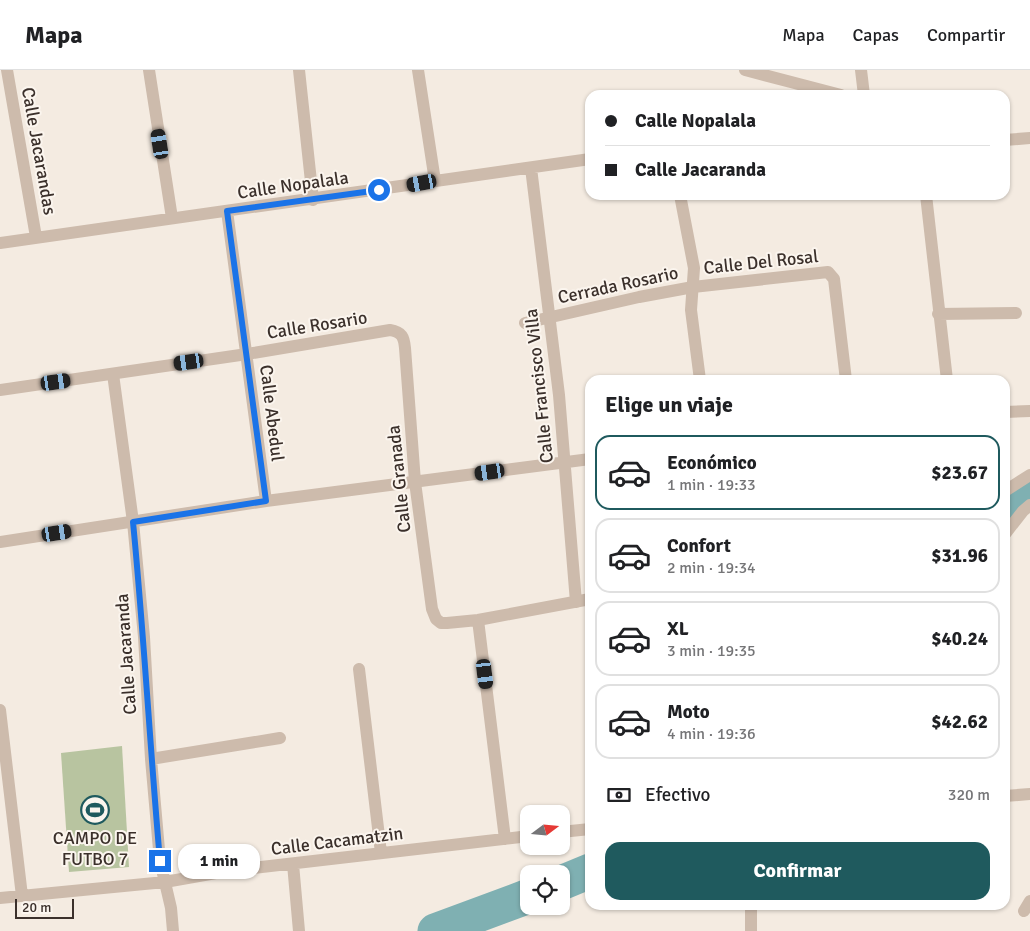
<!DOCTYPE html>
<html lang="es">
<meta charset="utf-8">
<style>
body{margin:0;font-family:Signika,sans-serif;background:#f2f2f2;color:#202124;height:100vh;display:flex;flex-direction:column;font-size:19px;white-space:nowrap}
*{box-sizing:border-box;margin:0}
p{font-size:16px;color:#757577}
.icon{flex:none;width:28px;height:28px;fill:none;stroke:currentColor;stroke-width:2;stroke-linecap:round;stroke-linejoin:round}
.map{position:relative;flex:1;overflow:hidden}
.sheet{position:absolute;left:585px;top:305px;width:425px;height:535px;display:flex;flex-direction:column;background:#fff;border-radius:15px;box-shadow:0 1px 4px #0004}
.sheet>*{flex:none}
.hud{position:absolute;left:585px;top:20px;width:425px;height:110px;border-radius:15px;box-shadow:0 1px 4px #0004;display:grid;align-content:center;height:110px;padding:0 20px;background:#fff}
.needle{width:32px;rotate:74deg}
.fabs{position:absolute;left:520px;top:735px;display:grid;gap:10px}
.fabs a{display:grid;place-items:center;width:50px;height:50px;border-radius:10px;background:#fff;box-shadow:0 1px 4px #0004;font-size:25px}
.scale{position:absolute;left:15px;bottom:12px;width:59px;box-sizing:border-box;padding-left:5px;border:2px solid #3b302b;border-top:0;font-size:14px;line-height:18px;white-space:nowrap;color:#3b302b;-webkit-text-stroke:4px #fbf5ee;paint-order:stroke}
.end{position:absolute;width:22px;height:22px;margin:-11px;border:6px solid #1a73e8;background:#fff;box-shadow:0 0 0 2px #fff}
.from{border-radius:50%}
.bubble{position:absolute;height:35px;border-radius:15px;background:#fff;box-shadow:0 1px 4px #0004;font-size:16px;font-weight:700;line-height:35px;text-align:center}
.car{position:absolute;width:15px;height:30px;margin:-15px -8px;border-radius:6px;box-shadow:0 0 4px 1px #0007;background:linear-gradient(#222 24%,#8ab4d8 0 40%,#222 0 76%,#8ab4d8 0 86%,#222 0)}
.hud b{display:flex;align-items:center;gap:18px;height:48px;font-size:19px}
.hud b+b{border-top:1px solid #e0e0e0}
.hud i{width:12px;height:12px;background:#202124}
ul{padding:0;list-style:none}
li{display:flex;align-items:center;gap:15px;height:75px;margin:0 10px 8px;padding:0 10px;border:2px solid #e0e0e0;border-radius:15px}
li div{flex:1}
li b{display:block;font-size:19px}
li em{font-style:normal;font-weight:700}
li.current{border-color:#1f5a5e}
li>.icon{width:45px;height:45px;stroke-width:1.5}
h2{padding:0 20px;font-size:22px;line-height:60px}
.pay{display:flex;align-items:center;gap:12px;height:55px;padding:0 20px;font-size:19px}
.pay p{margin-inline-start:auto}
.button{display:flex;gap:10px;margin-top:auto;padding:10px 20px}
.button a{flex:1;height:58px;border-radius:15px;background:#1f5a5e;color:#fff;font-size:20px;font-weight:700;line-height:58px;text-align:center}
header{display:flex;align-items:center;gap:30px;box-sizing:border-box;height:70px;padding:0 25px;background:#fff;border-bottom:1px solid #e0e0e0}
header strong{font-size:24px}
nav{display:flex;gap:28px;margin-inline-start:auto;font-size:18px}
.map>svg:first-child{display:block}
</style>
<header>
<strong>Mapa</strong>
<nav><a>Mapa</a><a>Capas</a><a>Compartir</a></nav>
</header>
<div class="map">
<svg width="1030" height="861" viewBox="0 0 1030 861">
<rect width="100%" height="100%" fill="#f4ebe1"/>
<path fill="#b8c4a0" d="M122 676 129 797 69 802 61 683Z"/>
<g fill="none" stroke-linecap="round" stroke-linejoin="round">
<path stroke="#7fb0b2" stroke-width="35" d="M1005 438 1030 420
M561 813 590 801
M435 861 529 826"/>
<path stroke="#cdbbac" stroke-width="12" d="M7 0 36 167
M149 0 172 148
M299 0 313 130
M418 0 435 111
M861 0 864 25
M531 98 559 325 576 532
M680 125 694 198 691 240 700 310
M926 125 947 310
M227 141 266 431
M0 173 590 89
M938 244 1016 243
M525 253 639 227 693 217 828 202 834 209 846 310
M113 304 133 452 144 567 151 689 160 791 171 838 173 861
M0 320 247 284 390 260C402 262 404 267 405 278L415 412 432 539 436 549 441 553H447L478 550 590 529
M1005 342 1030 341
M1005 421 1030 405
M1005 464 1023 441 1030 435
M0 472 266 431 590 389
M478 550 505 769
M359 599 381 783
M0 640 22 826
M151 689 280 668
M1005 726 1030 724
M561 762 590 759
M293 794 299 861
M0 828 165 812 227 801 529 766
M751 835V861
M1024 841 1030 831"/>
<path stroke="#cdbbac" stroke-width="12" d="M745 0 841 25
M1005 70 1030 68"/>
</g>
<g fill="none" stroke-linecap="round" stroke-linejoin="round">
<path stroke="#1a73e8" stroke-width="6" d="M160 791C150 678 144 565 133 452L266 431 227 141 379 120"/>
</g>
<defs>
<symbol id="stadium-ring" viewBox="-11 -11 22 22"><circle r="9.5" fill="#fbf5ee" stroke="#1f5a5e" stroke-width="1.5"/><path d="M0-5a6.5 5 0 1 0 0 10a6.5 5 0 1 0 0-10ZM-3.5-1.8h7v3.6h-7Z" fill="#1f5a5e"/></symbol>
</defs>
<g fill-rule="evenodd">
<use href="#stadium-ring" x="79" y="724" width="32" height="32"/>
</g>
<g text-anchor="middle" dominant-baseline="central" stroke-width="4" stroke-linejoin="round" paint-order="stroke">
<g font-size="18" fill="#3b302b" stroke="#fbf5ee">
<text transform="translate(39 81) rotate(80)">Calle Jacarandas</text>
<text transform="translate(293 115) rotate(-8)">Calle Nopalala</text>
<text transform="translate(761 192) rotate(-6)">Calle Del Rosal</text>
<text transform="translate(618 215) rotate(-12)">Cerrada Rosario</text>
<text transform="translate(317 255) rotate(-9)">Calle Rosario</text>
<text transform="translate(539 316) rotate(-96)">Calle Francisco Villa</text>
<text transform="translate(272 343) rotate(83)">Calle Abedul</text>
<text transform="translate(399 409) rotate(-96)">Calle Granada</text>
<text transform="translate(126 584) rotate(-94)">Calle Jacaranda</text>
<text transform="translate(337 771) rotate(-7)">Calle Cacamatzin</text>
</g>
<g font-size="18" fill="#3b302b" stroke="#fbf5ee">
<text x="95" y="768">CAMPO DE<tspan x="95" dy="21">FUTBO 7</tspan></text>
</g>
</g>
</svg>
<div class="fabs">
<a><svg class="needle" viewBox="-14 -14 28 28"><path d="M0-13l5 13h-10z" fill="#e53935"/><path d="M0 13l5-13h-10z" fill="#757577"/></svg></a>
<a><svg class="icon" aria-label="locate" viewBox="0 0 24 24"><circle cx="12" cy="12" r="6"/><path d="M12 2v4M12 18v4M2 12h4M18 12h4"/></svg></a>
</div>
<div class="scale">20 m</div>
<i class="end from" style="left:379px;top:120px"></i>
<i class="end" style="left:160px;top:791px"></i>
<div class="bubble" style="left:178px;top:774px;width:82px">1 min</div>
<i class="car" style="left:160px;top:74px;rotate:351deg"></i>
<i class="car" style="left:422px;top:113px;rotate:260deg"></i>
<i class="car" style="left:189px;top:292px;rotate:262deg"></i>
<i class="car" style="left:56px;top:312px;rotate:82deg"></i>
<i class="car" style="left:490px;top:402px;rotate:262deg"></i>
<i class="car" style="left:57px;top:463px;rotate:81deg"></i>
<i class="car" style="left:485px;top:604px;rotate:173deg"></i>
<div class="hud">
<b><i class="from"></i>Calle Nopalala</b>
<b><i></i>Calle Jacaranda</b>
</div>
<section class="sheet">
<h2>Elige un viaje</h2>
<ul>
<li class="current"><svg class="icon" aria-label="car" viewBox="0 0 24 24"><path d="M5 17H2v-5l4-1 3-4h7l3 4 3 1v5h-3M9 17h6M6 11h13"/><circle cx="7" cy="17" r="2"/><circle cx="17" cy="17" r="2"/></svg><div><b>Económico</b><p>1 min · 19:33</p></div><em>$23.67</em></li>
<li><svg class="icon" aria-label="car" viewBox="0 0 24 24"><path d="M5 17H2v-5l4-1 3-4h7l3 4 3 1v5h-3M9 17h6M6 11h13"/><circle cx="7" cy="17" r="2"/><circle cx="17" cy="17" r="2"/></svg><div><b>Confort</b><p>2 min · 19:34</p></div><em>$31.96</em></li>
<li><svg class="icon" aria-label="car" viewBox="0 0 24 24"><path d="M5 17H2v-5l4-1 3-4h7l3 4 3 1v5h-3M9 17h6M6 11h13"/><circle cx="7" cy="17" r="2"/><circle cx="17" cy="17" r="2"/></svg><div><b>XL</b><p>3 min · 19:35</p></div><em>$40.24</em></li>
<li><svg class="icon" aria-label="car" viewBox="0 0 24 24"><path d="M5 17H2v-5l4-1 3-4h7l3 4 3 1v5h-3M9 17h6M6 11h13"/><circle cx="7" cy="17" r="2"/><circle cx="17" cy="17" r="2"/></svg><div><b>Moto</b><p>4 min · 19:36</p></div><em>$42.62</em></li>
</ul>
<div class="pay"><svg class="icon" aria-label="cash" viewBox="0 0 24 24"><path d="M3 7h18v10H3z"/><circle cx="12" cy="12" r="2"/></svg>Efectivo<p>320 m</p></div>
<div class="button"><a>Confirmar</a></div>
</section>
</div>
